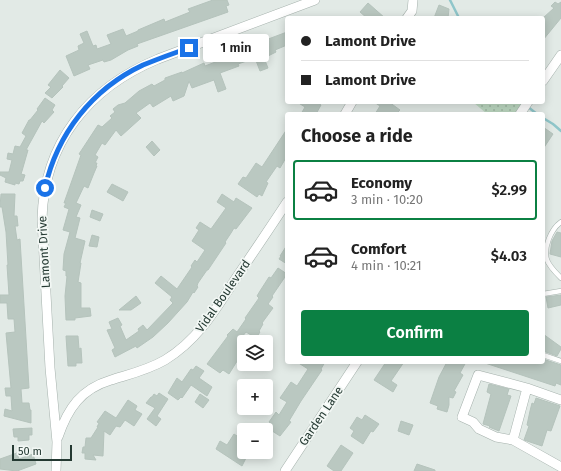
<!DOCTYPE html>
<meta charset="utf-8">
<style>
body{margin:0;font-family:"Fira Sans",sans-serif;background:#f6f6f6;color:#222;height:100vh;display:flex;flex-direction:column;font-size:15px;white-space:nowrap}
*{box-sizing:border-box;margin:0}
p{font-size:13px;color:#767676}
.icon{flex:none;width:22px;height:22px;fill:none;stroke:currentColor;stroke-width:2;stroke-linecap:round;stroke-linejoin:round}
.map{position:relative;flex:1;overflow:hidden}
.panel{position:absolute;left:285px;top:112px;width:260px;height:252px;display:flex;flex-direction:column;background:#fff;border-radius:4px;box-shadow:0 2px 10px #0003}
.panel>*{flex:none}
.hud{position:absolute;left:285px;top:16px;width:260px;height:88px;border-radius:4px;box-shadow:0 2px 10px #0003;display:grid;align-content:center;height:88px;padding:0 16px;background:#fff}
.controls{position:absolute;left:237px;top:335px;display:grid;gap:8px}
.controls a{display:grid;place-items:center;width:36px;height:36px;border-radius:4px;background:#fff;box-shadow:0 2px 10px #0003;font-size:20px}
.scale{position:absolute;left:12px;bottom:10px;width:60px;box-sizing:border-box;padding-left:4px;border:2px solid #243932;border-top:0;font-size:11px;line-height:14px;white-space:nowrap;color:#243932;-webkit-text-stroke:3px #f2f7f4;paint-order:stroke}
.end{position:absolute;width:18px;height:18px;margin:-9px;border:5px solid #1a73e8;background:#fff;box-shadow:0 0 0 2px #fff}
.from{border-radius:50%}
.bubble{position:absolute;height:28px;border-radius:4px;background:#fff;box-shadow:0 2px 10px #0003;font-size:13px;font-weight:600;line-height:28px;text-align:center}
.hud b{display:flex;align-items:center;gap:14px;height:38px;font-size:15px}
.hud b+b{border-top:1px solid #e0e0e0}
.hud i{width:10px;height:10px;background:#222}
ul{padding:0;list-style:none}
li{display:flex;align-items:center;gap:12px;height:60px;margin:0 8px 6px;padding:0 8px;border:2px solid transparent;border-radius:4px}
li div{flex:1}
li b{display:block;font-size:15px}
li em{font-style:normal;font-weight:600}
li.active{border-color:#0b8043}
li>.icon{width:36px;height:36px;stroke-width:1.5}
h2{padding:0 16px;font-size:18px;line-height:48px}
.primary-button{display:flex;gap:8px;margin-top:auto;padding:8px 16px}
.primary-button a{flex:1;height:46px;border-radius:4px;background:#0b8043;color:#fff;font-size:16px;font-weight:600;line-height:46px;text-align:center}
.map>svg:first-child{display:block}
</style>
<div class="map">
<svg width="561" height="471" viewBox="0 0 561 471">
<defs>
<pattern id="grass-dots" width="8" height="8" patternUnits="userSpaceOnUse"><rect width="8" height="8" fill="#bdd9c2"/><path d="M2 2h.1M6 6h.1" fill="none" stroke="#a2bba7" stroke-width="1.8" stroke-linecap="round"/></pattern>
</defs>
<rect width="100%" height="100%" fill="#e2eae6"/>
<path fill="url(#grass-dots)" d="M473 102H529L521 114H487Z"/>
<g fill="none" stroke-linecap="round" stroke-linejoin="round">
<path stroke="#8fc6ca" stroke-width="2.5" d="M450 0 459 18
M528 107 537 114
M543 118 553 124 561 131"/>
</g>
<path fill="#bac8c1" stroke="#b5c3bc" d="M213 0H227L229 5 226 6 228 12 137 44 138 46 128 50 111 60 104 62 103 60 88 65 90 69 74 76 66 56 79 50 78 46 84 43 80 34 87 31 93 46 96 45 97 49 111 44 107 35 123 29 126 36 138 31V30L164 19 165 22 190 12 188 9Z
M555 2 558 4 561 2V18L543 40V18L554 8 551 6Z
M368 3 385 18H367L360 12Z
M439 5 449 9 448 18H434Z
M287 32V45L275 50 276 52 264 58 268 68 260 71 255 58 238 64 239 66 220 73 226 89 218 92 214 80 192 88 189 81 184 96 173 101 171 96 153 107 150 103 136 113 141 118 121 136 116 130 105 145 102 143 95 155 98 157 95 163H97L96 166H97L94 173 88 188 84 186 76 203 81 205 76 217 80 218 75 238 85 241 80 263H81L78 282 81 283V308H90L91 316 75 318V320H66L65 296 67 276H66V271L63 270 64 254 70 232 63 230 69 209 64 207 66 203H64L81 155 79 154 98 125 102 127 112 118 110 116 115 112 113 109 118 105 125 103 139 91 152 84 154 86 165 80V78L182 72V73L204 63 205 66 218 61 216 58 263 42V41Z
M60 70 69 78 62 86 63 87 52 98 45 93 51 87 48 85Z
M45 98 55 105 52 110 54 112 44 123 42 121 26 150H28L22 171 21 174 25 175 23 181H20L19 184 15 183V185L5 182 6 178 0 175V172H9L12 160 7 159 8 153 13 154 15 146 20 147 26 136 22 133 29 120H30L38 110 37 109Z
M297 102H316L321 105 316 114H301L305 107Z
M374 102H389L400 110 396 114H375L380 106Z
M543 127 553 134 543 149Z
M287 129V156L280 168 277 166 266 182 268 183 262 196 259 194 257 197 238 184 243 177 246 178 256 163 262 167Z
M152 141 160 150 154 156 146 147Z
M112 184 128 192 123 201 107 192Z
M1 194H15L14 216H17L18 226H15L17 240 20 239 29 388 21 389 22 403H29L30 410H31V423L4 416 5 409 12 411 11 396H6L5 388H11L6 333 15 332 14 319H8L7 303H0V295H9L7 265H8L6 232 2 207H0Z
M222 194 234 202 236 198 252 208 236 229 234 228 231 233 225 242 226 243 208 270H207L198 283 197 286 198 287 194 293 193 292 187 302 168 323 153 337 137 348 136 346 115 357 112 350 115 348 107 330 112 329 109 322 118 318 122 325 120 326 126 340 139 331 138 329 143 325 147 330 173 303 170 300 172 297 155 283 161 276 177 289 192 267 191 266 195 260 197 262 205 250 192 241 199 230 196 228 200 222 211 229 226 208 217 202Z
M92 210 103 214 100 221 90 217Z
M557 232 561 233V257L550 254 552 241Z
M92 235 99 237 97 247 89 246Z
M287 245V264L279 259 281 256H280Z
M278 268 287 274 272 296 273 297 268 304 273 308 262 323 263 324 259 331 260 332 256 338 246 332 237 343 244 349V353L239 358 229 374 223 370 220 373 207 364 228 336 227 335 233 329 237 332 246 319 245 318 259 298 257 296 260 291 269 277 271 278Z
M561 295V305L548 308 546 297Z
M136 296 141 303 131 310H119Z
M543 334 561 347V349L557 356 543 351Z
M66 336H78L79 349 81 348 82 363H76V366H68Z
M543 359 561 365V385L556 383 555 386 485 363V362H543Z
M297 362H325L321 369 322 370 301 401 289 421 291 422 280 436 269 429 272 424 269 422 276 412 279 415 287 402 280 398 291 382 297 386 308 369Z
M386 362H404L391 381 397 385 393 392 374 380Z
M447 362H466L460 373 463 375 454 391 456 392 453 398 449 397V405L447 412 437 409 438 406 430 403 439 377Z
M196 366 204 371 199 378 212 387 207 396 191 385 182 398 181 397 178 400 168 393 177 378 182 382 191 369 193 370Z
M489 384 509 389 507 395 511 396 499 431 489 427 490 426 483 424 491 394 487 392Z
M159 393 168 399 157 416 161 419 156 426 147 419 155 408 146 403 151 397H152L154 394 157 396Z
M200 394 209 400 203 408 195 402Z
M536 398 560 406 551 431 547 430 542 446 524 440 529 426 527 425 530 411 532 403 534 404Z
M128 400 137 406 135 410 142 414 134 426 125 420 120 427 116 426 110 435 104 431 103 456 93 455 96 460 85 459V453H82L83 447H85L86 438H91L98 427H97L99 423 97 422 105 411 116 418Z
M365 415 379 424 373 432 371 431 363 444 351 436 354 431 350 428 357 417 362 420Z
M401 421 413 425 409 435 398 431Z
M244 425V452H247L244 457 246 458 242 466 216 449 220 441 227 445 234 434 237 436Z
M32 428V435H29V440L18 441V437H14L13 429Z
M341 445 353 453 341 471H334L327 466Z
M17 453 19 459 33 454 36 464 17 471 0 469V459Z
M417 464 435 470V471H414Z"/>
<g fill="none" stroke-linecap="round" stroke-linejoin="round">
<defs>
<path id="lane" d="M561 222C551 229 543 248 547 260 549 266 556 273 561 278
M543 294 561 291
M543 355 561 361"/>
<path id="street" d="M407 18 412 11 413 0
M543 81 561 55
M345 114 352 102
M520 114 528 102
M561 400 527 388 478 375 462 417 473 422 479 429 496 437 513 440 561 467
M58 437C68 408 81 389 111 380 130 374 148 370 165 360 198 340 216 309 236 278 253 253 270 228 287 202
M513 440 527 388
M56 471 57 442 50 368 42 219C44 143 88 88 158 59L315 0
M285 471 357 362"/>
</defs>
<use href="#lane" stroke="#a5b1ac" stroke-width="5.5"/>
<use href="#street" stroke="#a5b1ac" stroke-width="10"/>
<use href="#lane" stroke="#fff" stroke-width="4.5"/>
<use href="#street" stroke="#fff" stroke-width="9"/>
</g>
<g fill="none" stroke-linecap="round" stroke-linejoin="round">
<path stroke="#1a73e8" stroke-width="5" d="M45 188C57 134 92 89 143 65 158 59 174 53 189 48"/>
</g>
<g text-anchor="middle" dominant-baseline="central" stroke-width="3.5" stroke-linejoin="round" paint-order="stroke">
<g font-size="12" fill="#243932" stroke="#f2f7f4">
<text transform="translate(44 252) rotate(-93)">Lamont Drive</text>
<text transform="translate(223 296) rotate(-55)">Vidal Boulevard</text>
<text transform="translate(321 416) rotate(-56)">Garden Lane</text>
</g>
</g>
</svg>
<div class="controls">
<a><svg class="icon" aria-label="layers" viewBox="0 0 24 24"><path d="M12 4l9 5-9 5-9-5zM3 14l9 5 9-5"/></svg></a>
<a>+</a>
<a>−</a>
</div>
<div class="scale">50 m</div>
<i class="end from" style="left:45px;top:188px"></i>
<i class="end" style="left:189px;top:48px"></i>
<div class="bubble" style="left:203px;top:34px;width:66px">1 min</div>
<div class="hud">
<b><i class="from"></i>Lamont Drive</b>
<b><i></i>Lamont Drive</b>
</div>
<section class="panel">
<h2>Choose a ride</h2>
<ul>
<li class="active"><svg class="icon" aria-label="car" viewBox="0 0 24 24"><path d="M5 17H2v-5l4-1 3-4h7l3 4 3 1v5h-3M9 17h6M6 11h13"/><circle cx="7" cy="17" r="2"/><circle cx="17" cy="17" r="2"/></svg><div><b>Economy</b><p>3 min · 10:20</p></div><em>$2.99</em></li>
<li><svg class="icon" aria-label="car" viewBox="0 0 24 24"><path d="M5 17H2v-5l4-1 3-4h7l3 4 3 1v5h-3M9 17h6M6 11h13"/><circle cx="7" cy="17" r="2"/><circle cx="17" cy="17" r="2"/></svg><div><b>Comfort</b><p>4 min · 10:21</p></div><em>$4.03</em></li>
</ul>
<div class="primary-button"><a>Confirm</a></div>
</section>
</div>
